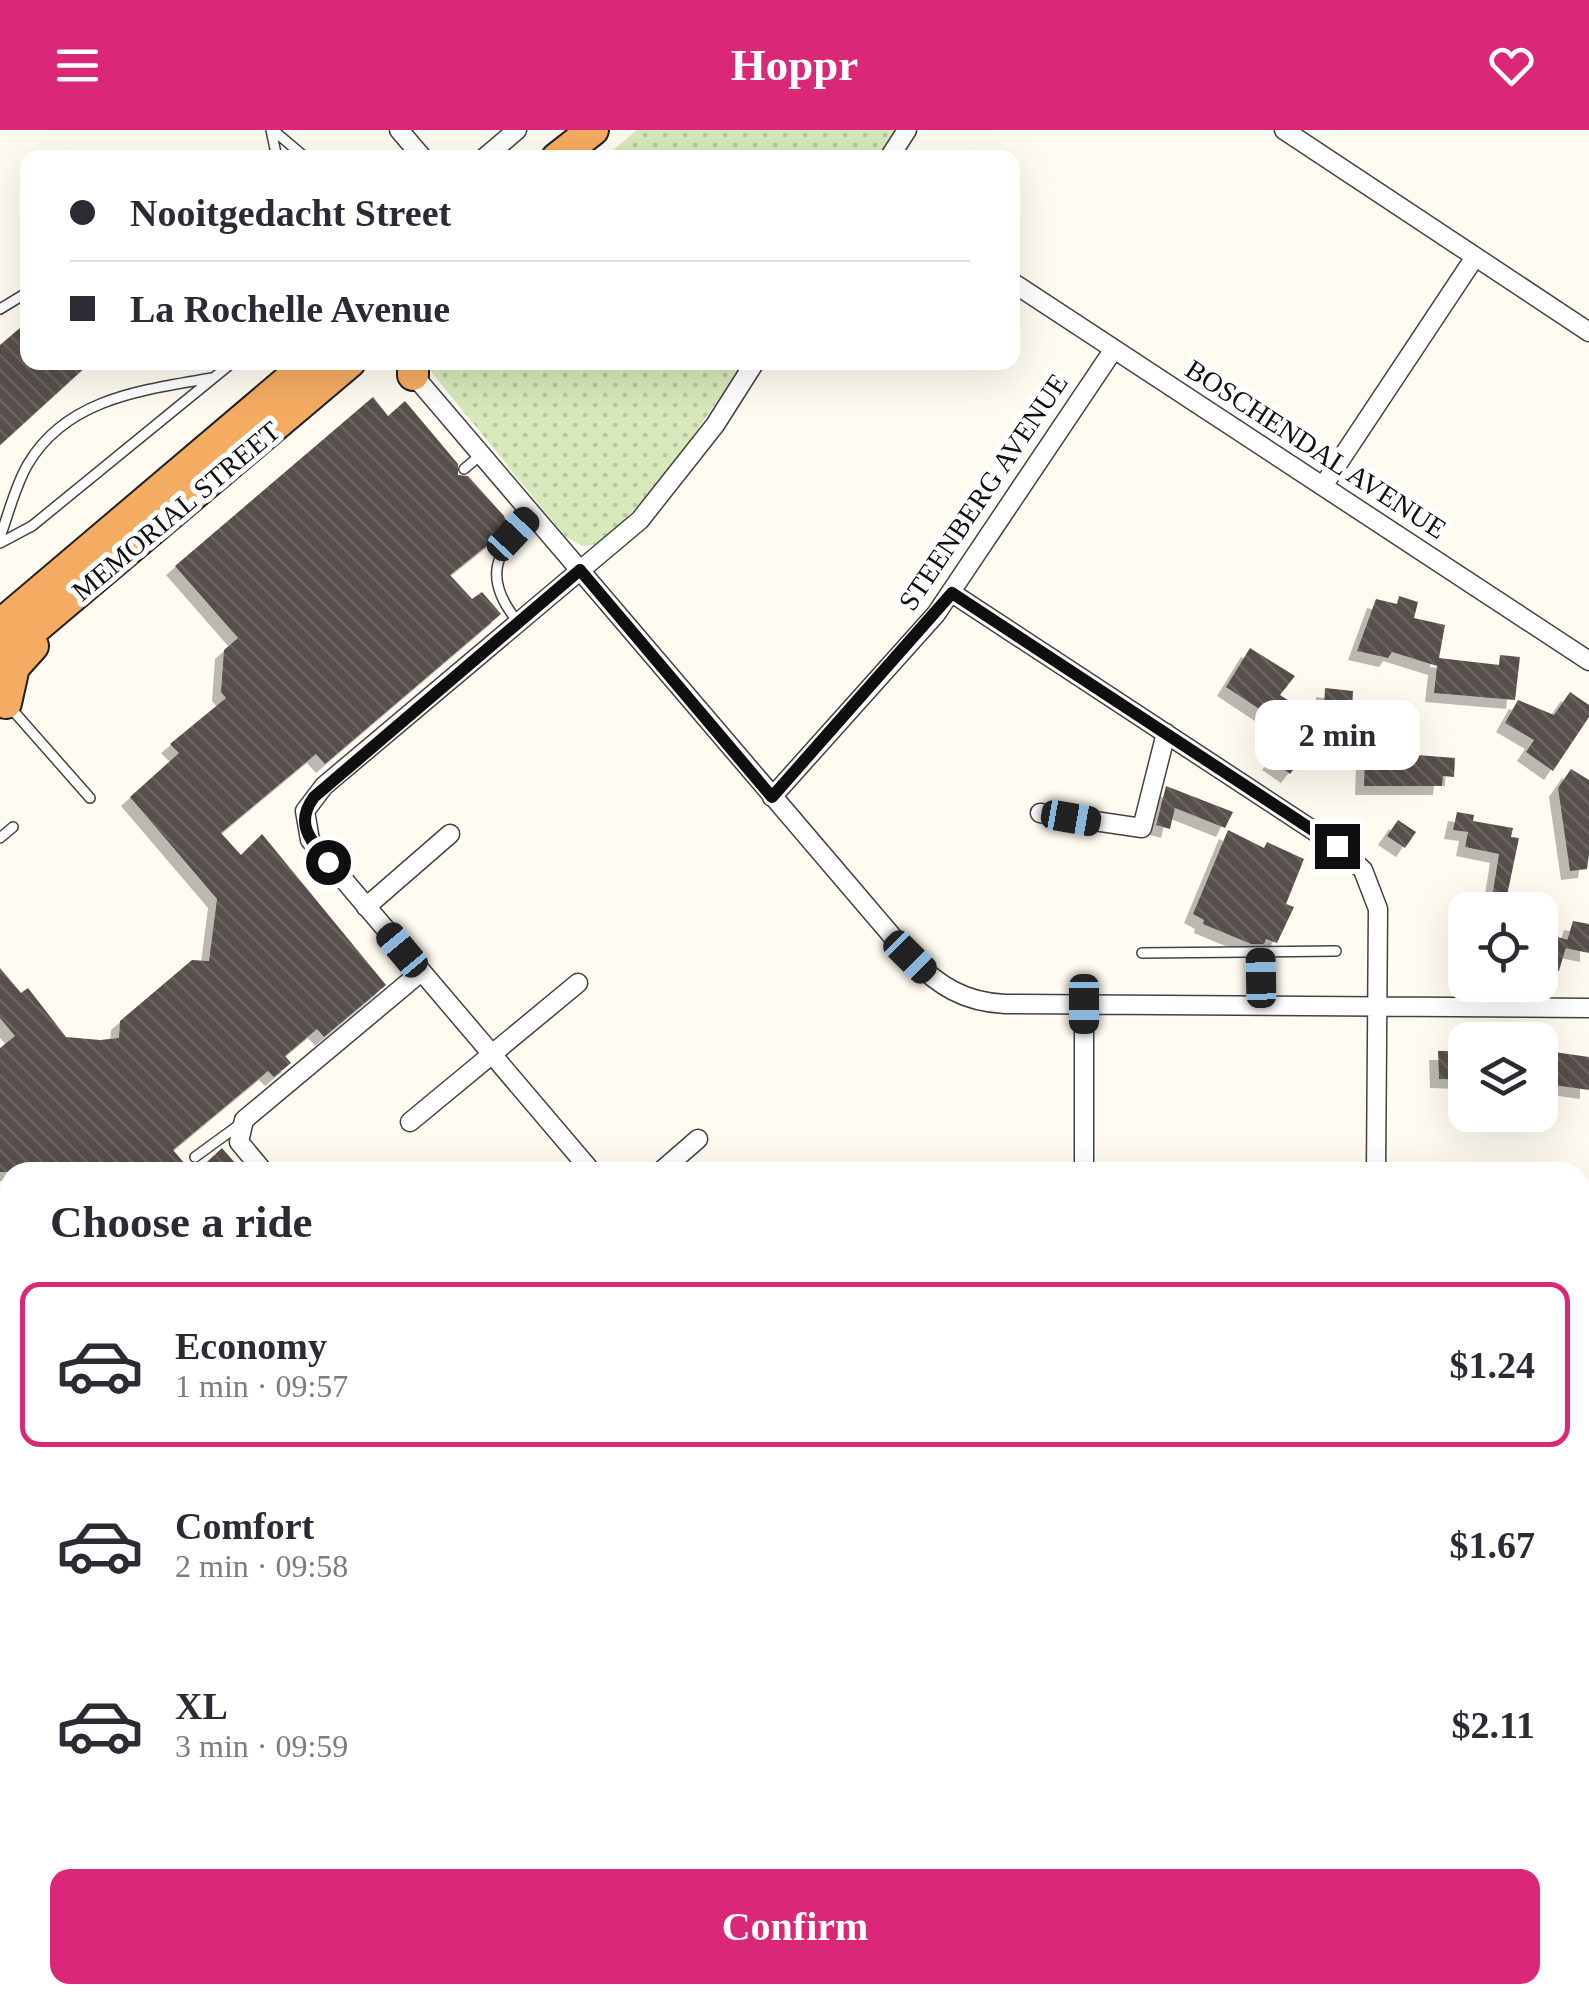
<!DOCTYPE html>
<meta charset="utf-8">
<style>
body{margin:0;font-family:Georgia,serif;background:#f7f7f7;color:#2b2b33;height:100vh;display:flex;flex-direction:column;font-size:38px;white-space:nowrap}
*{box-sizing:border-box;margin:0}
p{font-size:32px;color:#7c7c81}
.icon{flex:none;width:55px;height:55px;fill:none;stroke:currentColor;stroke-width:2;stroke-linecap:round;stroke-linejoin:round}
.map{position:relative;flex:1;overflow:hidden}
.panel{position:absolute;left:0px;top:1032px;width:1590px;height:842px;display:flex;flex-direction:column;background:#fff;border-radius:30px 30px 0 0;box-shadow:0 10px 40px #0002}
.panel>*{flex:none}
.guide{position:absolute;left:20px;top:20px;width:1000px;height:220px;border-radius:20px;box-shadow:0 10px 40px #0002;display:grid;align-content:center;height:220px;padding:0 50px;background:#fff}
.buttons{position:absolute;left:1448px;top:762px;display:grid;gap:20px}
.buttons a{display:grid;place-items:center;width:110px;height:110px;border-radius:20px;background:#fff;box-shadow:0 10px 40px #0002;font-size:50px}
.end{position:absolute;width:45px;height:45px;margin:-22px;border:12px solid #0f0f0f;background:#fff;box-shadow:0 0 0 5px #fff}
.from{border-radius:50%}
.bubble{position:absolute;height:70px;border-radius:20px;background:#fff;box-shadow:0 10px 40px #0002;font-size:32px;font-weight:800;line-height:70px;text-align:center}
.car{position:absolute;width:30px;height:60px;margin:-30px -15px;border-radius:12px;box-shadow:0 0 8px 2px #0007;background:linear-gradient(#222 24%,#8ab4d8 0 40%,#222 0 76%,#8ab4d8 0 86%,#222 0)}
.guide b{display:flex;align-items:center;gap:35px;height:95px;font-size:38px}
.guide b+b{border-top:2px solid #e1e1e2}
.guide i{width:25px;height:25px;background:#2b2b33}
ul{padding:0;list-style:none}
li{display:flex;align-items:center;gap:30px;height:165px;margin:0 20px 15px;padding:0 30px;border:5px solid transparent;border-radius:20px}
li div{flex:1}
li b{display:block;font-size:38px}
li em{font-style:normal;font-weight:800}
li.selected{border-color:#db2777}
li>.icon{width:90px;height:90px;stroke-width:1.5}
h2{padding:0 50px;font-size:45px;line-height:120px}
.action{display:flex;gap:20px;margin-top:auto;padding:20px 50px}
.action a{flex:1;height:115px;border-radius:20px;background:#db2777;color:#fff;font-size:40px;font-weight:800;line-height:115px;text-align:center}
header{display:flex;justify-content:space-between;align-items:center;height:130px;padding:0 50px;background:#db2777;color:#fff;font-size:45px;font-weight:800}
.map>svg:first-child{display:block}
</style>
<header><svg class="icon" aria-label="menu" viewBox="0 0 24 24"><path d="M4 6h16M4 12h16M4 18h16"/></svg>Hoppr<svg class="icon" aria-label="heart" viewBox="0 0 24 24"><path d="M12 20l-8-8c-3-5 5-10 8-4 3-6 11-1 8 4z"/></svg></header>
<div class="map">
<svg width="1589" height="1874" viewBox="0 0 1589 1874">
<defs>
<pattern id="park-dots" width="8" height="8" patternUnits="userSpaceOnUse" patternTransform="scale(2.5)"><rect width="8" height="8" fill="#d7e9bb"/><path d="M2 2h.1M6 6h.1" fill="none" stroke="#b7c7a0" stroke-width="1.8" stroke-linecap="round"/></pattern>
<pattern id="building-back-hatch" width="6" height="6" patternUnits="userSpaceOnUse" patternTransform="scale(2.5)"><rect width="6" height="6" fill="#574f4b"/><path d="M-1 5l2 2M0 0l6 6M5-1l2 2" fill="none" stroke="#6a6461"/></pattern>
<filter id="shadow"><feDropShadow dx="-9" dy="9" stdDeviation="0" flood-color="#0004"/></filter>
</defs>
<rect width="100%" height="100%" fill="#fffbf1"/>
<path fill="url(#park-dots)" d="M637 0H897L879 27 604 28Z
M428 233H743L661 353 600 414 582 416 565 406 432 243Z"/>
<path fill="url(#building-back-hatch)" filter="url(#shadow)" d="M28 191V232H91L0 315V215Z
M373 267 388 286 405 271 458 334V345L468 346 504 386 509 398 450 445 472 469 482 462 501 484 325 634 316 624 221 703 241 725 262 704 386 855 324 907 317 899 285 926 291 933 274 947 268 941 173 1020 192 1042H0V918L15 906 0 888V838L21 863 28 858 66 907 100 910 119 908 120 891 192 830 209 831 217 769 130 667 179 623 170 614 226 568 221 562 224 520 238 508 175 436Z
M1399 466 1418 472 1414 488 1445 495 1439 528 1499 535 1500 525 1520 527 1515 570 1434 563 1437 536 1392 522 1388 528 1357 521 1376 469 1397 474Z
M1250 518 1295 546 1280 565 1299 577 1285 596 1226 557Z
M1325 558 1353 561 1352 579 1366 580 1365 588 1375 589 1374 603 1418 605 1417 625 1455 628 1454 647 1443 646 1442 656H1364L1365 627 1340 626 1342 603 1315 600 1316 579 1324 580Z
M1570 562 1589 575V587L1553 641 1526 622 1534 610 1505 593 1518 570 1554 585Z
M1283 613 1303 627 1290 644 1271 631Z
M1571 639 1589 650V724L1587 739 1570 741 1558 658Z
M1166 656 1233 682 1225 698 1175 678 1170 699 1156 695Z
M1457 682 1474 685 1473 691 1513 698 1511 707 1519 708 1504 780H1490L1499 724 1465 717 1468 702 1453 700Z
M1398 690 1416 702 1405 718 1387 706Z
M1228 700 1264 718 1267 712 1304 729 1286 774 1294 777 1277 813 1266 809 1264 814H1251L1203 794 1204 790 1193 784Z
M1573 791 1589 794V823L1565 818Z
M1551 805 1568 810 1559 841 1542 837Z
M1540 920 1589 927V960L1540 953Z
M1438 921H1465V950L1439 949Z
M222 1018 243 1042H196Z"/>
<g fill="none" stroke-linecap="round" stroke-linejoin="round">
<defs>
<path id="service" d="M271 0 277 28
M273 0 306 28
M0 179 28 162
M464 339 482 324
M0 407C9 383 15 356 28 334 67 268 143 260 212 248
M0 413 32 396 233 232
M518 492C481 447 496 422 532 383
M9 576 90 668
M0 708 13 697
M1261 822 1262 875
M1142 823 1336 821
M195 1027 239 995
M449 1865 460 1874
M156 1874V1865
M788 1874V1865"/>
<path id="minor" d="M399 0 423 28
M1284 0 1589 202
M484 28 517 0
M889 28 907 0
M1012 152 1589 531
M410 241 910 827C939 856 964 872 1005 874L1589 878
M1323 356 1475 127
M952 463 1337 716 1363 740 1378 779 1376 1042
M772 667 936 484 1114 219
M1040 683 1142 698 1166 603
M366 777 450 704
M410 992 578 853
M264 1042 239 1012 244 990 421 842
M592 1042 310 710 305 681 324 656 640 390 715 295 755 232
M660 1042 698 1009
M1084 1042V874
M1580 1489H1589
M1080 1865V1874
M1410 1874V1865"/>
<path id="tertiary" d="M0 1774H10
M1580 1784H1589"/>
<path id="trunk" d="M557 28 593 0
M413 232V245
M0 495 310 232
M0 528 350 232
M6 573 14 537 33 516"/>
</defs>
<use href="#service" stroke="#424242" stroke-width="12"/>
<use href="#minor" stroke="#424242" stroke-width="21"/>
<use href="#tertiary" stroke="#424242" stroke-width="26"/>
<use href="#trunk" stroke="#202020" stroke-width="34"/>
<path stroke="#313131" stroke-width="4" stroke-dasharray="10 5" stroke-linecap="butt" d="M66 1874 69 1865"/>
<use href="#service" stroke="#fff" stroke-width="9"/>
<use href="#minor" stroke="#fff" stroke-width="18"/>
<use href="#tertiary" stroke="#fff" stroke-width="22"/>
<use href="#trunk" stroke="#f4ac62" stroke-width="30"/>
</g>
<g fill="none" stroke-linecap="round" stroke-linejoin="round">
<path stroke="#0f0f0f" stroke-width="12" d="M328 732C311 710 294 694 314 667L580 440 772 667 952 463 1337 716"/>
</g>
<g text-anchor="middle" dominant-baseline="central" stroke-width="10" stroke-linejoin="round" paint-order="stroke">
<g font-size="28" fill="#0f0f0f" stroke="#fff">
<text transform="translate(1316 319) rotate(33)">BOSCHENDAL AVENUE</text>
<text transform="translate(983 362) rotate(-56)">STEENBERG AVENUE</text>
<text transform="translate(176 381) rotate(-40)">MEMORIAL STREET</text>
</g>
</g>
</svg>
<div class="buttons">
<a><svg class="icon" aria-label="locate" viewBox="0 0 24 24"><circle cx="12" cy="12" r="6"/><path d="M12 2v4M12 18v4M2 12h4M18 12h4"/></svg></a>
<a><svg class="icon" aria-label="layers" viewBox="0 0 24 24"><path d="M12 4l9 5-9 5-9-5zM3 14l9 5 9-5"/></svg></a>
</div>
<i class="end from" style="left:328px;top:732px"></i>
<i class="end" style="left:1337px;top:716px"></i>
<div class="bubble" style="left:1255px;top:570px;width:165px">2 min</div>
<i class="car" style="left:513px;top:404px;rotate:43deg"></i>
<i class="car" style="left:1071px;top:688px;rotate:100deg"></i>
<i class="car" style="left:402px;top:820px;rotate:320deg"></i>
<i class="car" style="left:910px;top:827px;rotate:135deg"></i>
<i class="car" style="left:1261px;top:848px;rotate:359deg"></i>
<i class="car" style="left:1084px;top:874px;rotate:180deg"></i>
<div class="guide">
<b><i class="from"></i>Nooitgedacht Street</b>
<b><i></i>La Rochelle Avenue</b>
</div>
<section class="panel">
<h2>Choose a ride</h2>
<ul>
<li class="selected"><svg class="icon" aria-label="car" viewBox="0 0 24 24"><path d="M5 17H2v-5l4-1 3-4h7l3 4 3 1v5h-3M9 17h6M6 11h13"/><circle cx="7" cy="17" r="2"/><circle cx="17" cy="17" r="2"/></svg><div><b>Economy</b><p>1 min · 09:57</p></div><em>$1.24</em></li>
<li><svg class="icon" aria-label="car" viewBox="0 0 24 24"><path d="M5 17H2v-5l4-1 3-4h7l3 4 3 1v5h-3M9 17h6M6 11h13"/><circle cx="7" cy="17" r="2"/><circle cx="17" cy="17" r="2"/></svg><div><b>Comfort</b><p>2 min · 09:58</p></div><em>$1.67</em></li>
<li><svg class="icon" aria-label="car" viewBox="0 0 24 24"><path d="M5 17H2v-5l4-1 3-4h7l3 4 3 1v5h-3M9 17h6M6 11h13"/><circle cx="7" cy="17" r="2"/><circle cx="17" cy="17" r="2"/></svg><div><b>XL</b><p>3 min · 09:59</p></div><em>$2.11</em></li>
</ul>
<div class="action"><a>Confirm</a></div>
</section>
</div>
